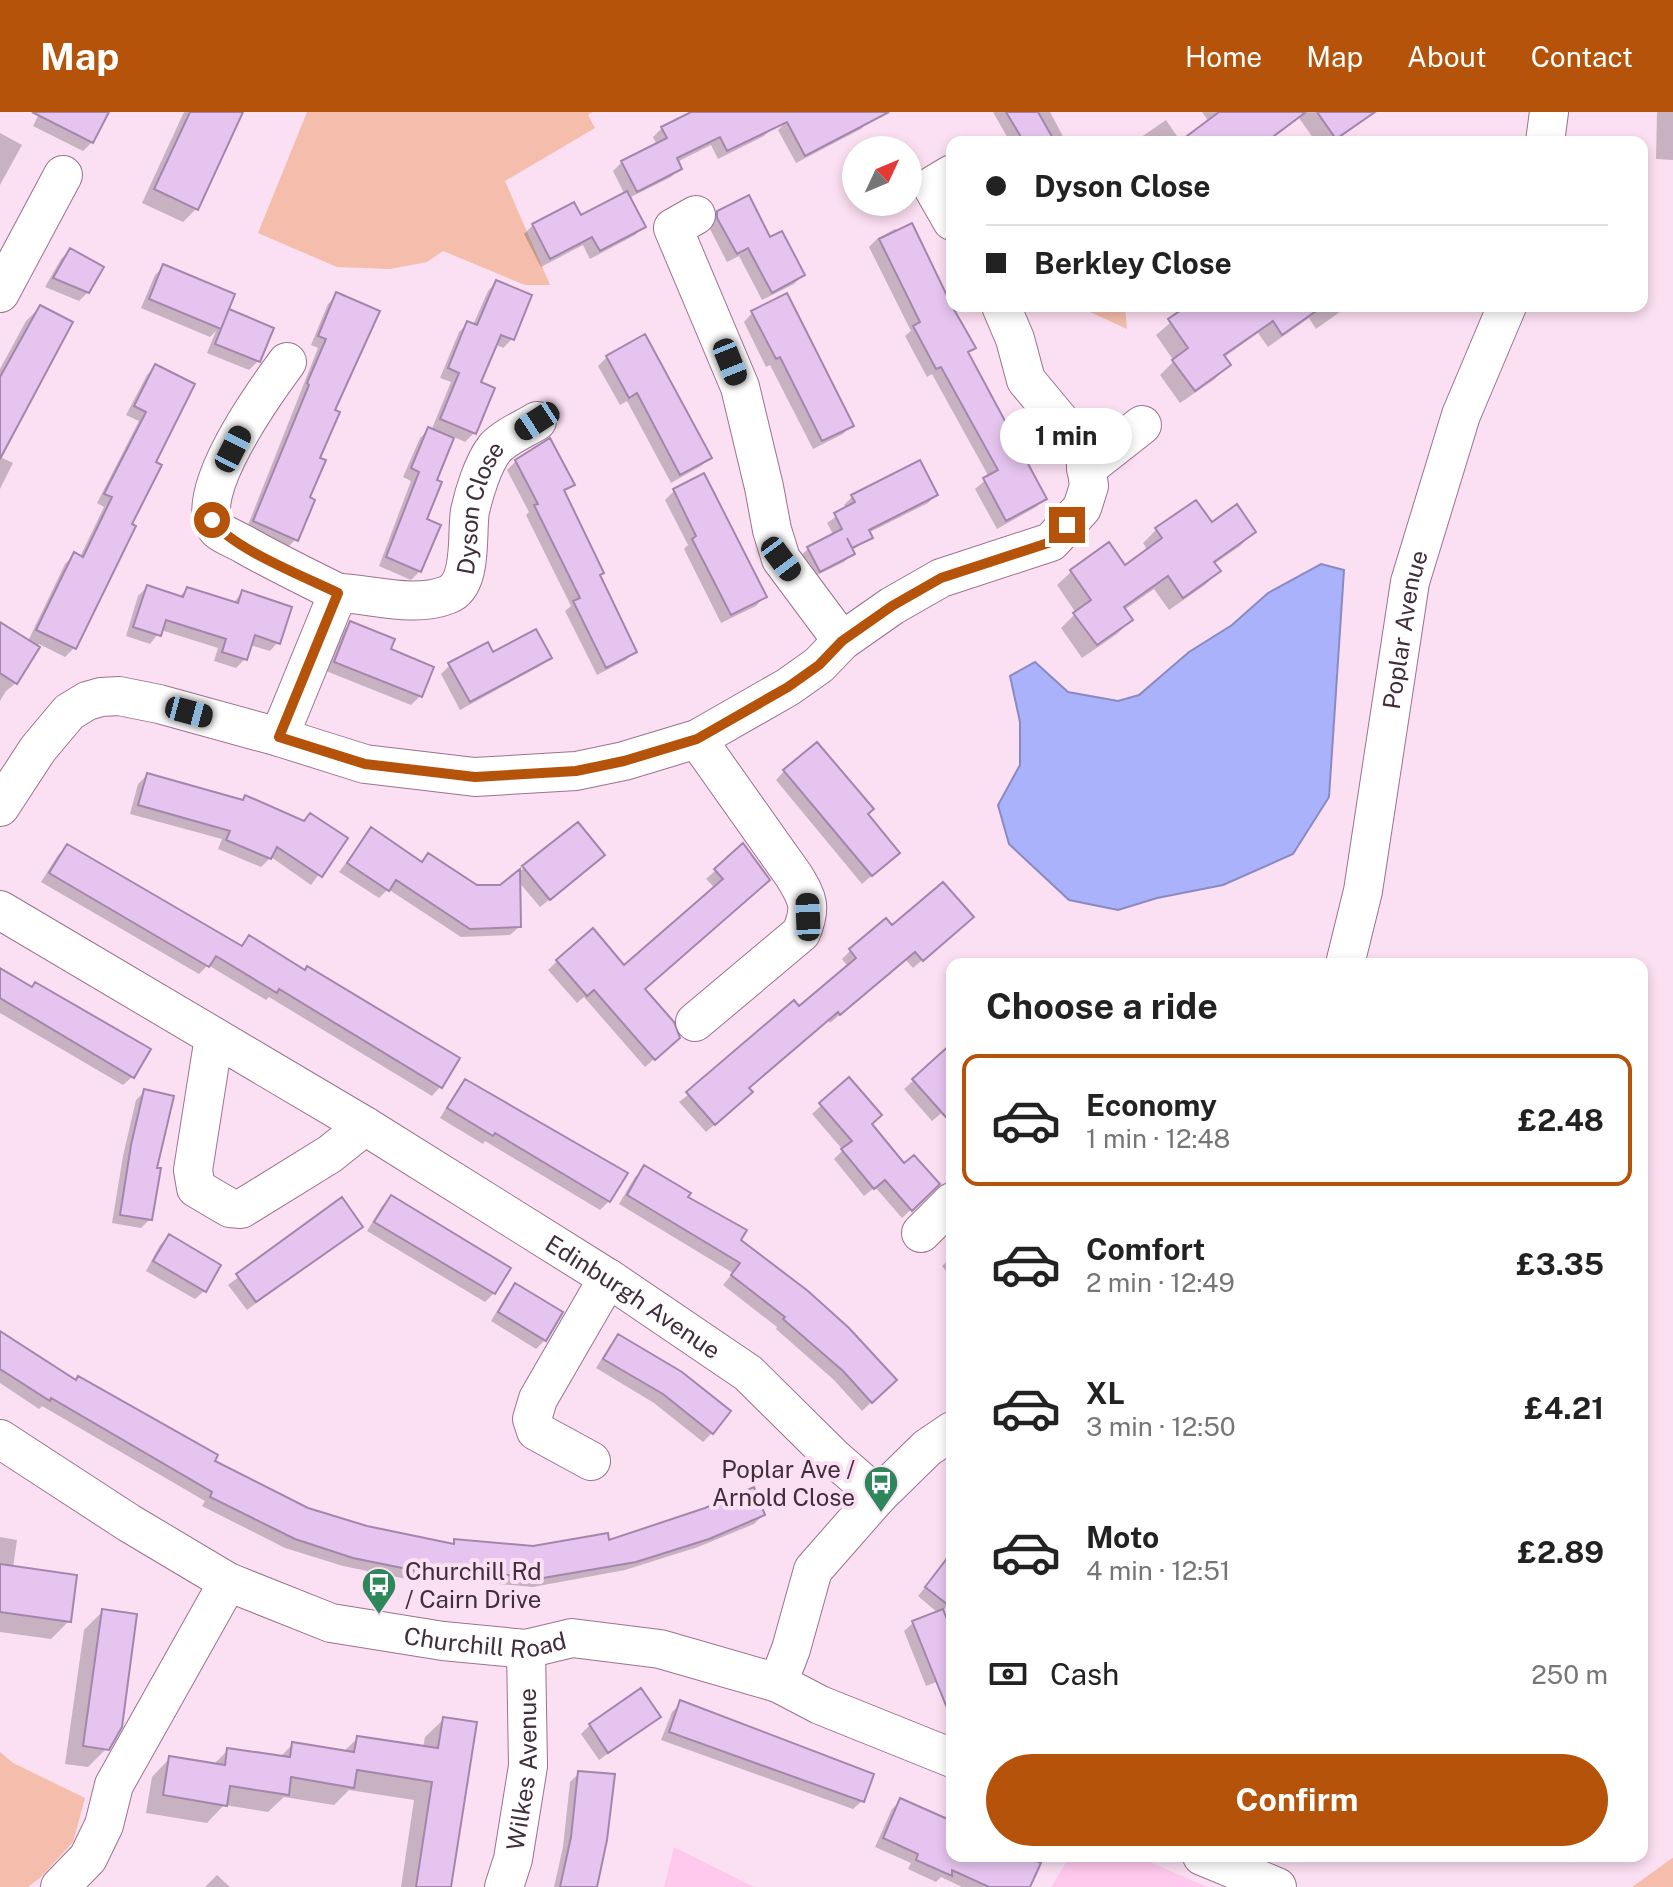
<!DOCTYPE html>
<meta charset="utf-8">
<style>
body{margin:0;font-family:"Public Sans",sans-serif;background:#f2f2f2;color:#222;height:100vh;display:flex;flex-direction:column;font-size:30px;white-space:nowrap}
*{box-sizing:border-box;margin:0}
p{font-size:26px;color:#767676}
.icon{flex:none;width:44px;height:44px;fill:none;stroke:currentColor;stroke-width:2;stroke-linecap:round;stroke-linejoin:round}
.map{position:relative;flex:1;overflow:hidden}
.details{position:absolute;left:946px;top:846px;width:702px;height:904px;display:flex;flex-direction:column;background:#fff;border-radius:16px;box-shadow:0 4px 12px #0003}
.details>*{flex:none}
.guide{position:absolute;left:946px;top:24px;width:702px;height:176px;border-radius:16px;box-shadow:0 4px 12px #0003;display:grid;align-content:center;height:176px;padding:0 40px;background:#fff}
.needle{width:52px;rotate:46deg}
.fabs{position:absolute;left:842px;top:24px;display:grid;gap:16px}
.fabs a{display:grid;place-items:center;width:80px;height:80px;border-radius:50%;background:#fff;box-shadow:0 4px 12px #0003;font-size:40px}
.end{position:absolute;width:36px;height:36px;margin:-18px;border:10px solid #b45309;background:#fff;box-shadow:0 0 0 4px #fff}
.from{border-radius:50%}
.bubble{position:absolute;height:56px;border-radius:28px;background:#fff;box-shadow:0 4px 12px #0003;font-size:26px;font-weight:700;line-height:56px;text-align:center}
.car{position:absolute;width:24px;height:48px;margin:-24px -12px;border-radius:10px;box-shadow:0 0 6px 2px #0007;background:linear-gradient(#222 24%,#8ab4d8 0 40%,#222 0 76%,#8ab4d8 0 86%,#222 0)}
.guide b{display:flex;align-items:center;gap:28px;height:76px;font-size:30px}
.guide b+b{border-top:2px solid #e0e0e0}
.guide i{width:20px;height:20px;background:#222}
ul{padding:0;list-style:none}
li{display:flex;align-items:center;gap:24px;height:132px;margin:0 16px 12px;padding:0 24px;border:4px solid transparent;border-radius:16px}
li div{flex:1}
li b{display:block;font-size:30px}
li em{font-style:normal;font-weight:700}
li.selected{border-color:#b45309}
li>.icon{width:72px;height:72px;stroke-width:1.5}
h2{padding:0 40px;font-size:36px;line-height:96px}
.pay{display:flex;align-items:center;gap:20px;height:88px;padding:0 40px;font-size:30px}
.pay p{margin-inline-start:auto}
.action{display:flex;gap:16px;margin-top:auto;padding:16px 40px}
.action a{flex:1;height:92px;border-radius:48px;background:#b45309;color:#fff;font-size:32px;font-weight:700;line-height:92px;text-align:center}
header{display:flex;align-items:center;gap:48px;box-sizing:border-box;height:112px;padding:0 40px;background:#b45309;color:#fff}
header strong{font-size:38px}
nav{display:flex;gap:44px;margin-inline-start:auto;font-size:28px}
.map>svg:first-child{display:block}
</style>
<header>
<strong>Map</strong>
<nav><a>Home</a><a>Map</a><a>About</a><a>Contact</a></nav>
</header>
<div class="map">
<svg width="1673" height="1775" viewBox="0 0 1673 1775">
<rect width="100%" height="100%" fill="#fbdff2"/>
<path fill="#ffc9ee" d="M674 1735 754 1775H664Z
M1070 1744H1136L1207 1775H1051Z"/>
<path fill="#f5bdac" d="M307 0H593L588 3 595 16 505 69 550 173H525L443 139 427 150 390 157 337 155 258 121Z
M1096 194H1125L1127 217 1090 200Z
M0 1640 13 1651 85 1686 73 1730 41 1765 28 1775H0Z
M1673 1746V1775H1632L1671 1747Z"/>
<path fill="#a9b2fb" stroke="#8a8ac1" stroke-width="2" d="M1321 452 1344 458 1329 685 1293 742 1223 773 1157 786 1118 798 1069 788 1009 732 998 693 1020 653V610L1010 564 1035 550 1068 580 1118 589 1139 583 1189 540 1232 513 1268 481Z"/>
<path fill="#0003" d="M40 0H107L92 30 83 39 33 14Z
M184 0H241L196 97 183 110 142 91Z
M695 0H766L773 15 764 24 718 47 711 33 677 50 680 56 671 65 629 86 644 114 635 123 590 147 583 133 541 155 524 122 533 113 580 106 625 83 613 59 622 50 657 33 653 25 662 16Z
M804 0H866L870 8 861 17 796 51 778 18 787 9Z
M993 0H1050L1066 30H1010Z
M1202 0H1366L1368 3 1335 30H1316L1299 6 1267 30H1182L1209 10Z
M1657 0H1673V48L1656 47Z
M1166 8 1181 30H1134Z
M0 21 22 33 0 73Z
M718 101 770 127 803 163 794 172 762 188 739 144 727 150 709 115V110Z
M895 117 922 136 974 236 967 242 1045 387 1036 395 997 417 975 377 989 365 932 262 927 265 905 224 911 219 869 135 878 126Z
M70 138 88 180 79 189 45 175 61 147Z
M164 154 223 206 258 249 249 258 207 241 216 219 210 225 141 196 155 163Z
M496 170 512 227 503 236 495 232 479 271 474 321 465 330 452 324 434 369 424 408 420 459 411 468 379 454 411 369 403 365 420 326 428 318 431 319 451 270 440 266 459 220 468 211 473 213 488 179Z
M337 183 332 299 296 427 287 436 246 418 318 236 311 233 328 192Z
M1190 194H1348L1316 217 1309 206 1268 235 1258 221 1223 246 1228 253 1215 267 1180 291 1160 263 1174 249 1156 223Z
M40 195 0 336V257L26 209Z
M752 201 852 313 843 322 813 337 770 253 766 255 744 210Z
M607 245 710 345 701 354 671 371 627 289 620 293 598 254Z
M156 254 153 351 129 413 74 536 65 545 39 532 16 571 6 579 0 589V512L28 529 65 452 74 443 80 445 104 395 97 391 139 309 126 303 147 263Z
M0 345 13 351 0 377Z
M516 349 572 372 563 381 598 464 635 539 626 548 597 563 565 499 571 494 526 403 529 400 507 358Z
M703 364 764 485 756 494 721 511 684 437 688 433 665 388 674 379Z
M936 383 928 391 868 421 871 426 851 439 852 442 844 450 811 466 800 444 808 437 834 424 827 411 847 397 844 393 852 385Z
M1211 413 1254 420 1240 434 1214 452 1219 459 1205 473 1169 498 1154 477 1124 498 1131 508 1117 522 1082 546 1061 516 1076 501 1057 473 1071 460 1109 433 1124 455 1148 439 1143 431 1156 418Z
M147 475 179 485 187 477 233 492 242 480 278 530 270 539 250 533 245 547 236 556 214 549 218 536 161 518 150 532 126 524 138 484Z
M351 511 389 539 431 556 420 584 411 593 326 559 342 520Z
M492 542 549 545 540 554 460 598 441 562 450 553Z
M784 659 865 702 889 749 862 772 776 668Z
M147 663 241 689 245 686 345 727 311 773 271 745 261 755 218 737 222 727 130 702 138 672Z
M371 718 421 751 477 775H500L524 756 594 752 540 795 518 769 519 815 510 823 461 825 388 777 379 786 339 760Z
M67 734 240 835 249 826 440 975 432 984 269 885 266 888 208 853 199 862 41 770 58 743Z
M743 734 758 776 643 877 669 934 645 955 584 885 577 891 548 858 557 849 624 856 715 776 706 767Z
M962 814 913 856 905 847 830 911 828 908 747 976 742 989 706 1020 679 990 799 897 848 855 842 847 851 838 892 816Z
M0 858 132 965 123 973 0 901Z
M947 938 952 943V992L932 1009 904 977Z
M849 968 870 1012 904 1054 937 1072 902 1106 875 1075 864 1084 834 1047 843 1038 812 1002Z
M466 969 609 1089 600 1098 485 1029 483 1032 440 1006 457 978Z
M145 979 155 1057 150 1107 141 1116 112 1111 123 1044 136 988Z
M644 1056 739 1128 894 1268 862 1299 834 1268 776 1217 777 1215 723 1173 733 1161 619 1092 635 1065Z
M391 1085 494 1181 485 1190 367 1119 382 1094Z
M342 1088 360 1114 247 1198 228 1173Z
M169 1124 204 1179 195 1187 146 1159 160 1133Z
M952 1144V1166L942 1154Z
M516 1173 545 1228 536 1237 491 1209 507 1182Z
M0 1222 212 1350 307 1398 366 1416 450 1433 455 1429 533 1436 607 1431 763 1403 754 1412 698 1435 625 1458 533 1475 432 1466 426 1471 343 1454 285 1436 202 1394 205 1389 42 1294 39 1297 0 1271Z
M618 1224 712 1321 703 1330 654 1291 596 1256 610 1233Z
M0 1425 17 1428 13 1456 69 1509 51 1527 0 1520Z
M952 1442V1489L942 1500 952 1525V1564L926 1574 904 1519 913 1511 938 1501 918 1484Z
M103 1499 107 1636 88 1655 65 1652 84 1518Z
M681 1591 862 1689 853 1697 661 1628 672 1600Z
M658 1605 599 1648 581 1622 590 1613Z
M444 1607 449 1775H401L414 1688 349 1678 334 1693 284 1685 268 1700 224 1693 207 1711 146 1701 152 1665 170 1646 213 1653 228 1638 279 1646 293 1632 343 1640 358 1626 423 1636 425 1625Z
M579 1661 595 1775H554L563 1735 570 1670Z
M901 1688 952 1712V1744H1022L1028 1775H962L941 1765 936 1770 908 1757 911 1751 875 1735 892 1697Z
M217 1763 230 1775H205Z"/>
<path fill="#e5c5ef" stroke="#a486ad" stroke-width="2" d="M32 0H109L93 31Z
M190 0H243L198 98 154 77Z
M691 0H889L805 44 787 10 727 39 720 25 677 46 682 57 637 80 621 49 667 26 661 15Z
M1006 0H1038L1055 30H1024Z
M1219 0H1306L1266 30H1179Z
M1317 0H1375L1336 27Z
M627 79 646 115 600 139 592 125 550 147 532 112 574 90 581 103Z
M749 83 770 125 782 119 805 163 772 181 748 136 737 142 717 106V99Z
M912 111 952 194 976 236 968 240 1047 387 1006 409 983 366 998 358 941 255 936 257 913 214 920 210 879 127Z
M70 136 104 155 89 181 53 166Z
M163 152 235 182 221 217 149 187Z
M496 168 532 183 514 228 501 223 481 270 495 276 476 322 440 307 459 261 448 256 467 209 477 213Z
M336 180 380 199 335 298 340 300 320 346 326 348 310 385 315 388 298 429 253 409 309 273 307 271 326 227 318 224Z
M787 181 854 314 822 329 780 245 776 247 751 199Z
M40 193 73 210 0 347V265Z
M1187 194H1323L1282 223 1273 209 1224 243 1231 253 1195 279 1172 248 1188 236 1168 207Z
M229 197 274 216 260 250 215 232Z
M645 222 712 346 680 363 637 281 629 286 606 244Z
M155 252 195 272 156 350 162 353 132 412 136 414 76 537 36 518 74 440 83 445 112 385 104 382 146 300 134 294Z
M428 315 454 326 437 368 442 370 427 407 441 413 421 460 386 445 419 360 411 356Z
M550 326 575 373 564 378 604 461 600 463 637 540 606 556 573 489 580 486 534 393 538 392 515 348Z
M920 348 938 383 869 418 873 426 852 436 847 426 855 442 820 460 807 435 842 417 834 401 855 390 851 383Z
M704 361 767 485 731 503 692 427 696 424 673 377Z
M1196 388 1212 410 1237 392 1256 420 1214 450 1221 459 1183 486 1168 464 1124 495 1133 508 1097 533 1073 501 1091 488 1070 458 1109 430 1125 453 1162 426 1155 416Z
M147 473 183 485 187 475 238 491 242 478 292 495 280 532 255 523 247 548 222 540 226 527 166 508 161 524 133 515Z
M350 509 395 527 391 537 434 555 422 585 334 550Z
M0 510 40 535 17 572 0 561Z
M536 517 552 546 470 590 448 551 488 530 493 540Z
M817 630 874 697 868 702 900 741 872 764 783 658Z
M147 661 243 688 245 683 304 709 310 701 348 726 322 765 277 735 271 747 226 728 230 719 138 693Z
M578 710 605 743 550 788 522 754Z
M371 715 422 750 428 741 477 773H500L520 757 521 815 470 817 396 768 389 779 347 751Z
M743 731 770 768 645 877 674 910 680 926 655 948 594 878 587 884 556 848 593 816 624 853 723 767 714 757Z
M67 732 242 834 249 823 305 858 307 854 460 946 442 976 279 877 277 881 216 844 209 855 49 761Z
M943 770 974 805 923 849 915 840 840 903 838 900 749 976 753 980 715 1013 686 980 794 888 799 894 856 846 849 837 886 806 892 813Z
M0 856 32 875 35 870 151 937 134 966 0 886Z
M952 931V1012L912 967Z
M849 965 882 1003 872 1012 904 1051 914 1043 940 1072 912 1099 885 1068 874 1077 841 1037 852 1029 819 991Z
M465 967 628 1061 610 1090 495 1021 493 1024 447 996Z
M144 977 174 984 157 1056H161L152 1108 120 1103 131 1033Z
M644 1053 691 1081 688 1085 747 1118 741 1128 808 1179 849 1216 897 1268 872 1291 843 1259 783 1207 785 1205 731 1163 740 1151 627 1083Z
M391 1083 511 1156 495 1182 374 1110Z
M342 1085 363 1115 256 1190 236 1162Z
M169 1122 221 1153 206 1180 153 1149Z
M515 1171 563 1200 546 1229 498 1200Z
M0 1219 76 1268 78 1264 218 1343 215 1349 308 1396 367 1414 454 1432V1427L533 1434 608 1421 609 1428 705 1396 754 1375 765 1403 709 1427 636 1450 543 1466 438 1457 437 1463 353 1446 295 1427 210 1385 212 1380 51 1286 50 1289 0 1257Z
M618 1222 682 1260 731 1299 713 1322 663 1282 603 1247Z
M952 1440V1496L925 1475Z
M0 1452 77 1463 71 1510 0 1500Z
M102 1497 137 1502 122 1615 109 1638 83 1634Z
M943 1497 952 1520 951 1606 912 1509Z
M641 1576 661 1605 608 1641 589 1612Z
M680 1588 874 1662 864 1690 669 1620Z
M443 1605 477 1610 451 1775H416L432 1670 357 1658 354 1676 291 1665 289 1683 230 1674 227 1694 163 1683 169 1644 225 1653 227 1636 290 1645 292 1630 354 1640 357 1624 438 1636Z
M578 1659 615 1662 607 1728 597 1775H560L571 1725Z
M900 1686 952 1709V1744H1026L1041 1751 1030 1775H989L952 1758V1764L916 1748 918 1742 883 1726Z"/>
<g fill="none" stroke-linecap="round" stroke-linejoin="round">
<defs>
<g id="minor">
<path d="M1545 30 1549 0"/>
<path d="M952 62 932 74 952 109"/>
<path d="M696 103 673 116 740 275 764 375 772 418 781 447 842 529"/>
<path d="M0 181 63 63"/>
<path d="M287 250C267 277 187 387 218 418 225 424 237 428 245 433 275 450 306 465 338 481"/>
<path d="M1086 357 1142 313"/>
<path id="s1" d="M279 625 338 481C372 482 414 496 447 483 474 473 466 422 470 399 474 381 483 351 495 336 505 325 524 317 537 309"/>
<path d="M0 695 38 637 69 600 87 589 101 585 119 584 159 592 279 625 365 652 475 665 576 659 624 649 697 627 788 575 819 553 842 529 892 494 941 466 1051 430 1082 396 1089 374 1085 345 1065 315 1026 268 1015 227 1001 194"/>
<path id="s2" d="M0 798 365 1014 611 1168 748 1261 833 1345 878 1384"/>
<path id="s3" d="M1345 852 1363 779 1410 470 1461 303 1507 194"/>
<path d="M695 910 801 821C812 795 808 787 794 764L697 627"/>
<path d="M214 925 193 1058 196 1076 230 1096 241 1097 330 1042 365 1014"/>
<path d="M921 1121 952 1090"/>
<path id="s4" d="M0 1327 129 1411 228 1470 331 1511 443 1529 526 1537 572 1526 660 1537 778 1571 820 1593 952 1646"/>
<path d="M591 1349 536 1319 532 1307 538 1287 608 1166"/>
<path d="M778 1571 791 1537 813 1458 878 1384 927 1336 952 1319"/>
<path d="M1202 1744 1277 1775"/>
<path d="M60 1775 88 1746 104 1713 114 1673 228 1470"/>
<path id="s5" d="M504 1775 513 1747 528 1654 526 1537"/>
</g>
</defs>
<use href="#minor" stroke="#9c728f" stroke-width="40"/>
<use href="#minor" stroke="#fff" stroke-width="38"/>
</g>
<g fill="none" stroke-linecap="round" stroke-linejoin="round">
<path stroke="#b45309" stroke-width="10" d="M212 408C231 436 305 465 338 481L279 625 365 652 475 665 576 659 624 649 697 627 788 575 819 553 842 529 892 494 941 466 1051 430 1067 413"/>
</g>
<defs>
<symbol id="bus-pin" viewBox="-11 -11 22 30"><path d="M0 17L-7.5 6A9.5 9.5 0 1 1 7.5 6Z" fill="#2e865b" stroke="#fbdff2"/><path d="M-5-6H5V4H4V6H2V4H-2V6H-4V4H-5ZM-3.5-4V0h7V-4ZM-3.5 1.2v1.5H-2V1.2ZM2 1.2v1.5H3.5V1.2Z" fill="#fff"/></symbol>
</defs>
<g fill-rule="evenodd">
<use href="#bus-pin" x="861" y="1351" width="40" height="54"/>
<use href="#bus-pin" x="359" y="1453" width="40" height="54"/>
</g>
<g text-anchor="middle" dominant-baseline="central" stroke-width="8" stroke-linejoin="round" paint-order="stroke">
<g font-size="24" fill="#402e3a" stroke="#fbdff2">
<text stroke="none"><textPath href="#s1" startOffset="362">Dyson Close</textPath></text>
<text stroke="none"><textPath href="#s3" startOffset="340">Poplar Avenue</textPath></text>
<text stroke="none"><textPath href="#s2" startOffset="742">Edinburgh Avenue</textPath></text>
<text stroke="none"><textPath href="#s4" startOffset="536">Churchill Road</textPath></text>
<text stroke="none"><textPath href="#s5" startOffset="120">Wilkes Avenue</textPath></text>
</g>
<g font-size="24" fill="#402e3a" stroke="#fbdff2" text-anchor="end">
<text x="855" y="1357">Poplar Ave /<tspan x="855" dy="28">Arnold Close</tspan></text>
<text x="405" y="1459" text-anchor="start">Churchill Rd<tspan x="405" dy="28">/ Cairn Drive</tspan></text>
</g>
</g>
</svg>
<div class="fabs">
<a><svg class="needle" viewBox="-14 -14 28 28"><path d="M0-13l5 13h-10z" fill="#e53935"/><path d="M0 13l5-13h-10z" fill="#767676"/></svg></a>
</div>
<i class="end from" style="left:212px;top:408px"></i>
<i class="end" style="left:1067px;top:413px"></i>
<div class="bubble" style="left:1000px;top:296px;width:132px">1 min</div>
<i class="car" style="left:730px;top:250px;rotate:158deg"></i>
<i class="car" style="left:537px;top:309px;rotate:237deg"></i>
<i class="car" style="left:233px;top:337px;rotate:27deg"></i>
<i class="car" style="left:781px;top:447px;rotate:143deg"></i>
<i class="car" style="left:189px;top:600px;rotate:105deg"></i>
<i class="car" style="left:808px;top:805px;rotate:358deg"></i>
<div class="guide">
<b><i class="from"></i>Dyson Close</b>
<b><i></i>Berkley Close</b>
</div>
<section class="details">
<h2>Choose a ride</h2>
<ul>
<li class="selected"><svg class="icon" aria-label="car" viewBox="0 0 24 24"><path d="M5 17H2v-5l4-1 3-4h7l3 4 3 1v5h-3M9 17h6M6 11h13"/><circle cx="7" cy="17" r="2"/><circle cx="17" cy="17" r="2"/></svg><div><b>Economy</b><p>1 min · 12:48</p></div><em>£2.48</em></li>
<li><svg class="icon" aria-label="car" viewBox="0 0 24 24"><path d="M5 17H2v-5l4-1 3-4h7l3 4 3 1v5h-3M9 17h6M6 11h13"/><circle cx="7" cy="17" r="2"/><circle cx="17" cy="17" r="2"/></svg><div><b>Comfort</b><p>2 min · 12:49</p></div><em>£3.35</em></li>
<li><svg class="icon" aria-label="car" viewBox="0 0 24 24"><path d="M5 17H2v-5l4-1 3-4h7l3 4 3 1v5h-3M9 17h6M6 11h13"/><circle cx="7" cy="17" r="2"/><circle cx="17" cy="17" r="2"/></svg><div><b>XL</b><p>3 min · 12:50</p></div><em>£4.21</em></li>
<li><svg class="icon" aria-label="car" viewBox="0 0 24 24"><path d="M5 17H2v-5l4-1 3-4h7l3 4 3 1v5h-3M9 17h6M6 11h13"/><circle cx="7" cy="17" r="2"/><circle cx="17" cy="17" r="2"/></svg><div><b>Moto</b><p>4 min · 12:51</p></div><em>£2.89</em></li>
</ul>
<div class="pay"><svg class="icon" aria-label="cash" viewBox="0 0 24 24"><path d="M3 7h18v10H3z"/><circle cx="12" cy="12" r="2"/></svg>Cash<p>250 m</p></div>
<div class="action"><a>Confirm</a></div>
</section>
</div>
